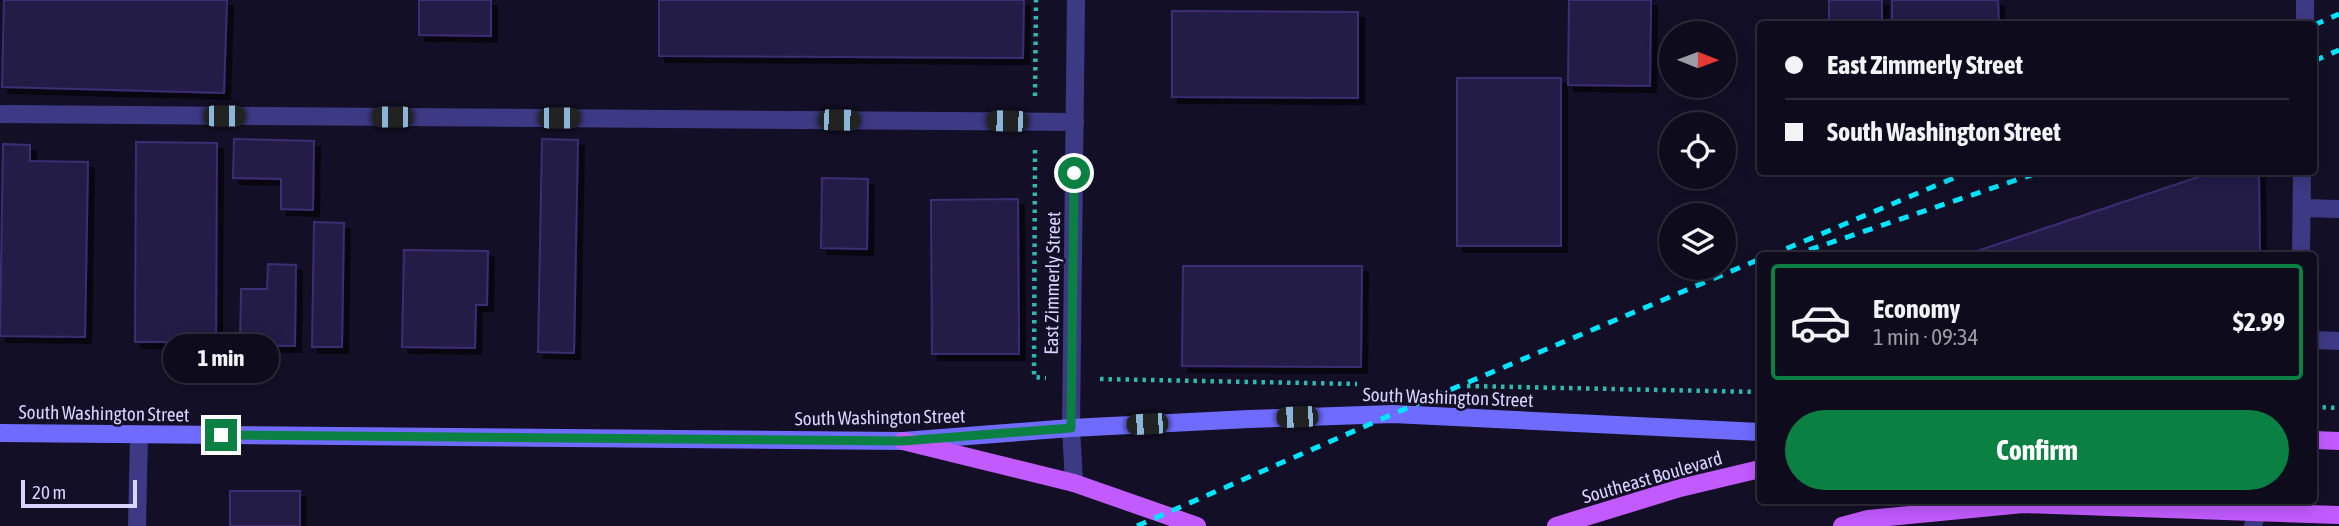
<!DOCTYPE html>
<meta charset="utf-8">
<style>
body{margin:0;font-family:"Asap Condensed",sans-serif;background:#1c1929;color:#f1f3f6;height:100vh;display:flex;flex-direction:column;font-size:26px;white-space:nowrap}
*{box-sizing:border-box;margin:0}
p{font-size:23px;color:#9b9ba3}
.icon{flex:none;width:38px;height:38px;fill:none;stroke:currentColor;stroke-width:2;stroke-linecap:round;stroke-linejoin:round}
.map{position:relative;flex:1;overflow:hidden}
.sheet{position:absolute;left:1757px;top:252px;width:560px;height:252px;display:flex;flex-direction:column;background:#0e0b1c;border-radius:7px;box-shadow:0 4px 18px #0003,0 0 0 2px #2e2b3b}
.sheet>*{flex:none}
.banner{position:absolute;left:1757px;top:21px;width:560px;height:154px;border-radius:7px;box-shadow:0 4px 18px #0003,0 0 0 2px #2e2b3b;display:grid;align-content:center;height:154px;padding:0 28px;background:#0e0b1c}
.needle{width:46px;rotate:91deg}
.buttons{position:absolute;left:1659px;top:21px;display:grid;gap:14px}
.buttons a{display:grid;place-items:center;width:77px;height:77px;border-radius:50%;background:#0e0b1c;box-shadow:0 4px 18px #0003,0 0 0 2px #2e2b3b;font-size:35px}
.scale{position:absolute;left:21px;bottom:18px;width:116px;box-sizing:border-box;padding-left:7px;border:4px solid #d9d4ff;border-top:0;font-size:19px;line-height:24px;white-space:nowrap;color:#d9d4ff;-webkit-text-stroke:5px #130f26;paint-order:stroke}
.end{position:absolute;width:32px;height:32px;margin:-16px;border:9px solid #0b8043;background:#fff;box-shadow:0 0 0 4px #fff}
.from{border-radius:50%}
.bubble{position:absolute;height:49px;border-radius:24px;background:#0e0b1c;box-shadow:0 4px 18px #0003,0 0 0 2px #2e2b3b;font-size:23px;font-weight:700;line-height:49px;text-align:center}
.car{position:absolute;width:21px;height:42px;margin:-21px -10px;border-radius:9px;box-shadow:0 0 5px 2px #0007;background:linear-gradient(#222 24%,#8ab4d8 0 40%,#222 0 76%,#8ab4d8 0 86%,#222 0)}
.banner b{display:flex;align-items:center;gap:24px;height:66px;font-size:26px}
.banner b+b{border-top:2px solid #2e2b3b}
.banner i{width:18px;height:18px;background:#f1f3f6}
ul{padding:12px 0 0;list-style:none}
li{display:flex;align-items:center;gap:21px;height:116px;margin:0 14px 10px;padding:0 14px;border:4px solid #2e2b3b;border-radius:7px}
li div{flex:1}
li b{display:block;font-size:26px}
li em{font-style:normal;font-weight:700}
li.current{border-color:#0b8043}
li>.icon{width:63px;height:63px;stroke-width:1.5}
.button{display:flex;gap:14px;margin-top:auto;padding:14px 28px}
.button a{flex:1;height:80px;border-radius:42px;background:#0b8043;color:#fff;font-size:28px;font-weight:700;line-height:80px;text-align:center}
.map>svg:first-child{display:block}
</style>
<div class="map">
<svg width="2339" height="526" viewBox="0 0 2339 526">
<defs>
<filter id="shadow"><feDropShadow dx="6" dy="6" stdDeviation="0" flood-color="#0009"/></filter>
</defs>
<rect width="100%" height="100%" fill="#130f26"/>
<path fill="#241b47" stroke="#3b2d73" stroke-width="2" filter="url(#shadow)" d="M4 0H227L224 93 2 87Z
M419 0H491V36L419 35Z
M659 0H1024L1023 58 659 56Z
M1569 0H1651L1650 86 1568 85Z
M1829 0H1882V24H1829Z
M1892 0H1998L1999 24H1892Z
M1172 11 1358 12V98L1172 97Z
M1457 78H1561V246H1457Z
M234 139 314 141 313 210 281 209V179L233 178Z
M542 139 578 140 574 353 538 352Z
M136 142 217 143 216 342H135Z
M3 144 30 145V161L88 162 85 337 0 336Z
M2213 172H2259L2260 256H1962Z
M822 178 868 179 867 249 821 248Z
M1018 199 1019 354H932L931 200Z
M314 222 344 223 342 347H312Z
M404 250 488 251 487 305H476L475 348 402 347Z
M268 264 296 265 295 346 240 345 241 289H267Z
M1183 266H1362L1361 367 1182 366Z
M230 491H300V526H230Z"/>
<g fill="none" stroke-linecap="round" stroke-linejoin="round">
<path stroke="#2fb8b0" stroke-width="4.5" stroke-dasharray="3.5 5" stroke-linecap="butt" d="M1035 96 1036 0
M1035 150 1034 377 1046 378
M1100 379 1357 384
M1467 386 1760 392
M2314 407 2339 408"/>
<path stroke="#3d3a85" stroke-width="18" d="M0 114 1075 122
M2302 208 2339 209
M2314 340 2339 341
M137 526 139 435"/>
<path stroke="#3d3a85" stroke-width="18" d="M2305 0V24
M2301 256 2302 172
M1074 483 1071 428 1076 0
M2253 526 2260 500"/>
<path stroke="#6f6bff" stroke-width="18" d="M0 433 903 441 1071 428 1249 419 1393 414 1760 432"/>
<path stroke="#c25bff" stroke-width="18" d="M2314 440 2339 441
M903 441 1074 483 1197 526
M1556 526 1680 488 1760 469
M1842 526 1868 519 2023 504 2339 515"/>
<path stroke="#00e5ff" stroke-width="5" stroke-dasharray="10 9" stroke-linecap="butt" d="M2314 25 2339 14
M2314 61 2339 50
M1769 256 1968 172
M1791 256 2040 172
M1137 526 1393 414 1760 259"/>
</g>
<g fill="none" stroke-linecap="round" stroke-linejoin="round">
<path stroke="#0b8043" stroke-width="9" d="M221 435 903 441 1071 428 1074 173"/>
</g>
<g text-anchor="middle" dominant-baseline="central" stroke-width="5" stroke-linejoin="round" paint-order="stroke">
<g font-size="19" fill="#d9d4ff" stroke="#130f26">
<text transform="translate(1052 283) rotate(-89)">East Zimmerly Street</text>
<text transform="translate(1448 397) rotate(2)">South Washington Street</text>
<text transform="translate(104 413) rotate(1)">South Washington Street</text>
<text transform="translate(880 417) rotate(-1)">South Washington Street</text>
<text transform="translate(1652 477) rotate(-16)">Southeast Boulevard</text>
</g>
</g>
</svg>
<div class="buttons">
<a><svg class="needle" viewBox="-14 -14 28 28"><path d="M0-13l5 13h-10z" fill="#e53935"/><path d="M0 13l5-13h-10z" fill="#9b9ba3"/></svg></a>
<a><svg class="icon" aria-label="locate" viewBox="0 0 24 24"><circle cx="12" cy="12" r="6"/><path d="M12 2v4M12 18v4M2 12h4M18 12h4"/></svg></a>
<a><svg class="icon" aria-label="layers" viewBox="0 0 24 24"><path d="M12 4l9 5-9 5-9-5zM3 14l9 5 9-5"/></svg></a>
</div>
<div class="scale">20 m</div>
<i class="end from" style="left:1074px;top:173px"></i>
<i class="end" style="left:221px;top:435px"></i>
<div class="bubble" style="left:163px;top:334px;width:116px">1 min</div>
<i class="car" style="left:224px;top:116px;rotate:90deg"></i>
<i class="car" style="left:392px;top:117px;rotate:270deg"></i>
<i class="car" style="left:559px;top:118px;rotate:90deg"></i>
<i class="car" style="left:839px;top:120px;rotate:91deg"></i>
<i class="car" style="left:1007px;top:121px;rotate:271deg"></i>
<i class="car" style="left:1297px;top:417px;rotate:268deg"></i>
<i class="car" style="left:1147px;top:424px;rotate:267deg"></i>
<div class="banner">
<b><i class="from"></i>East Zimmerly Street</b>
<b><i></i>South Washington Street</b>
</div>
<section class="sheet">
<ul>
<li class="current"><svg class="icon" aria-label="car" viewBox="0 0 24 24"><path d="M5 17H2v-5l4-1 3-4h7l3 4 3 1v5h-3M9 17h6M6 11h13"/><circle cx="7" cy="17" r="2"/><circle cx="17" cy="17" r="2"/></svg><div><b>Economy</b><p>1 min · 09:34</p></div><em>$2.99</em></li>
</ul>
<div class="button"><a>Confirm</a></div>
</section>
</div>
